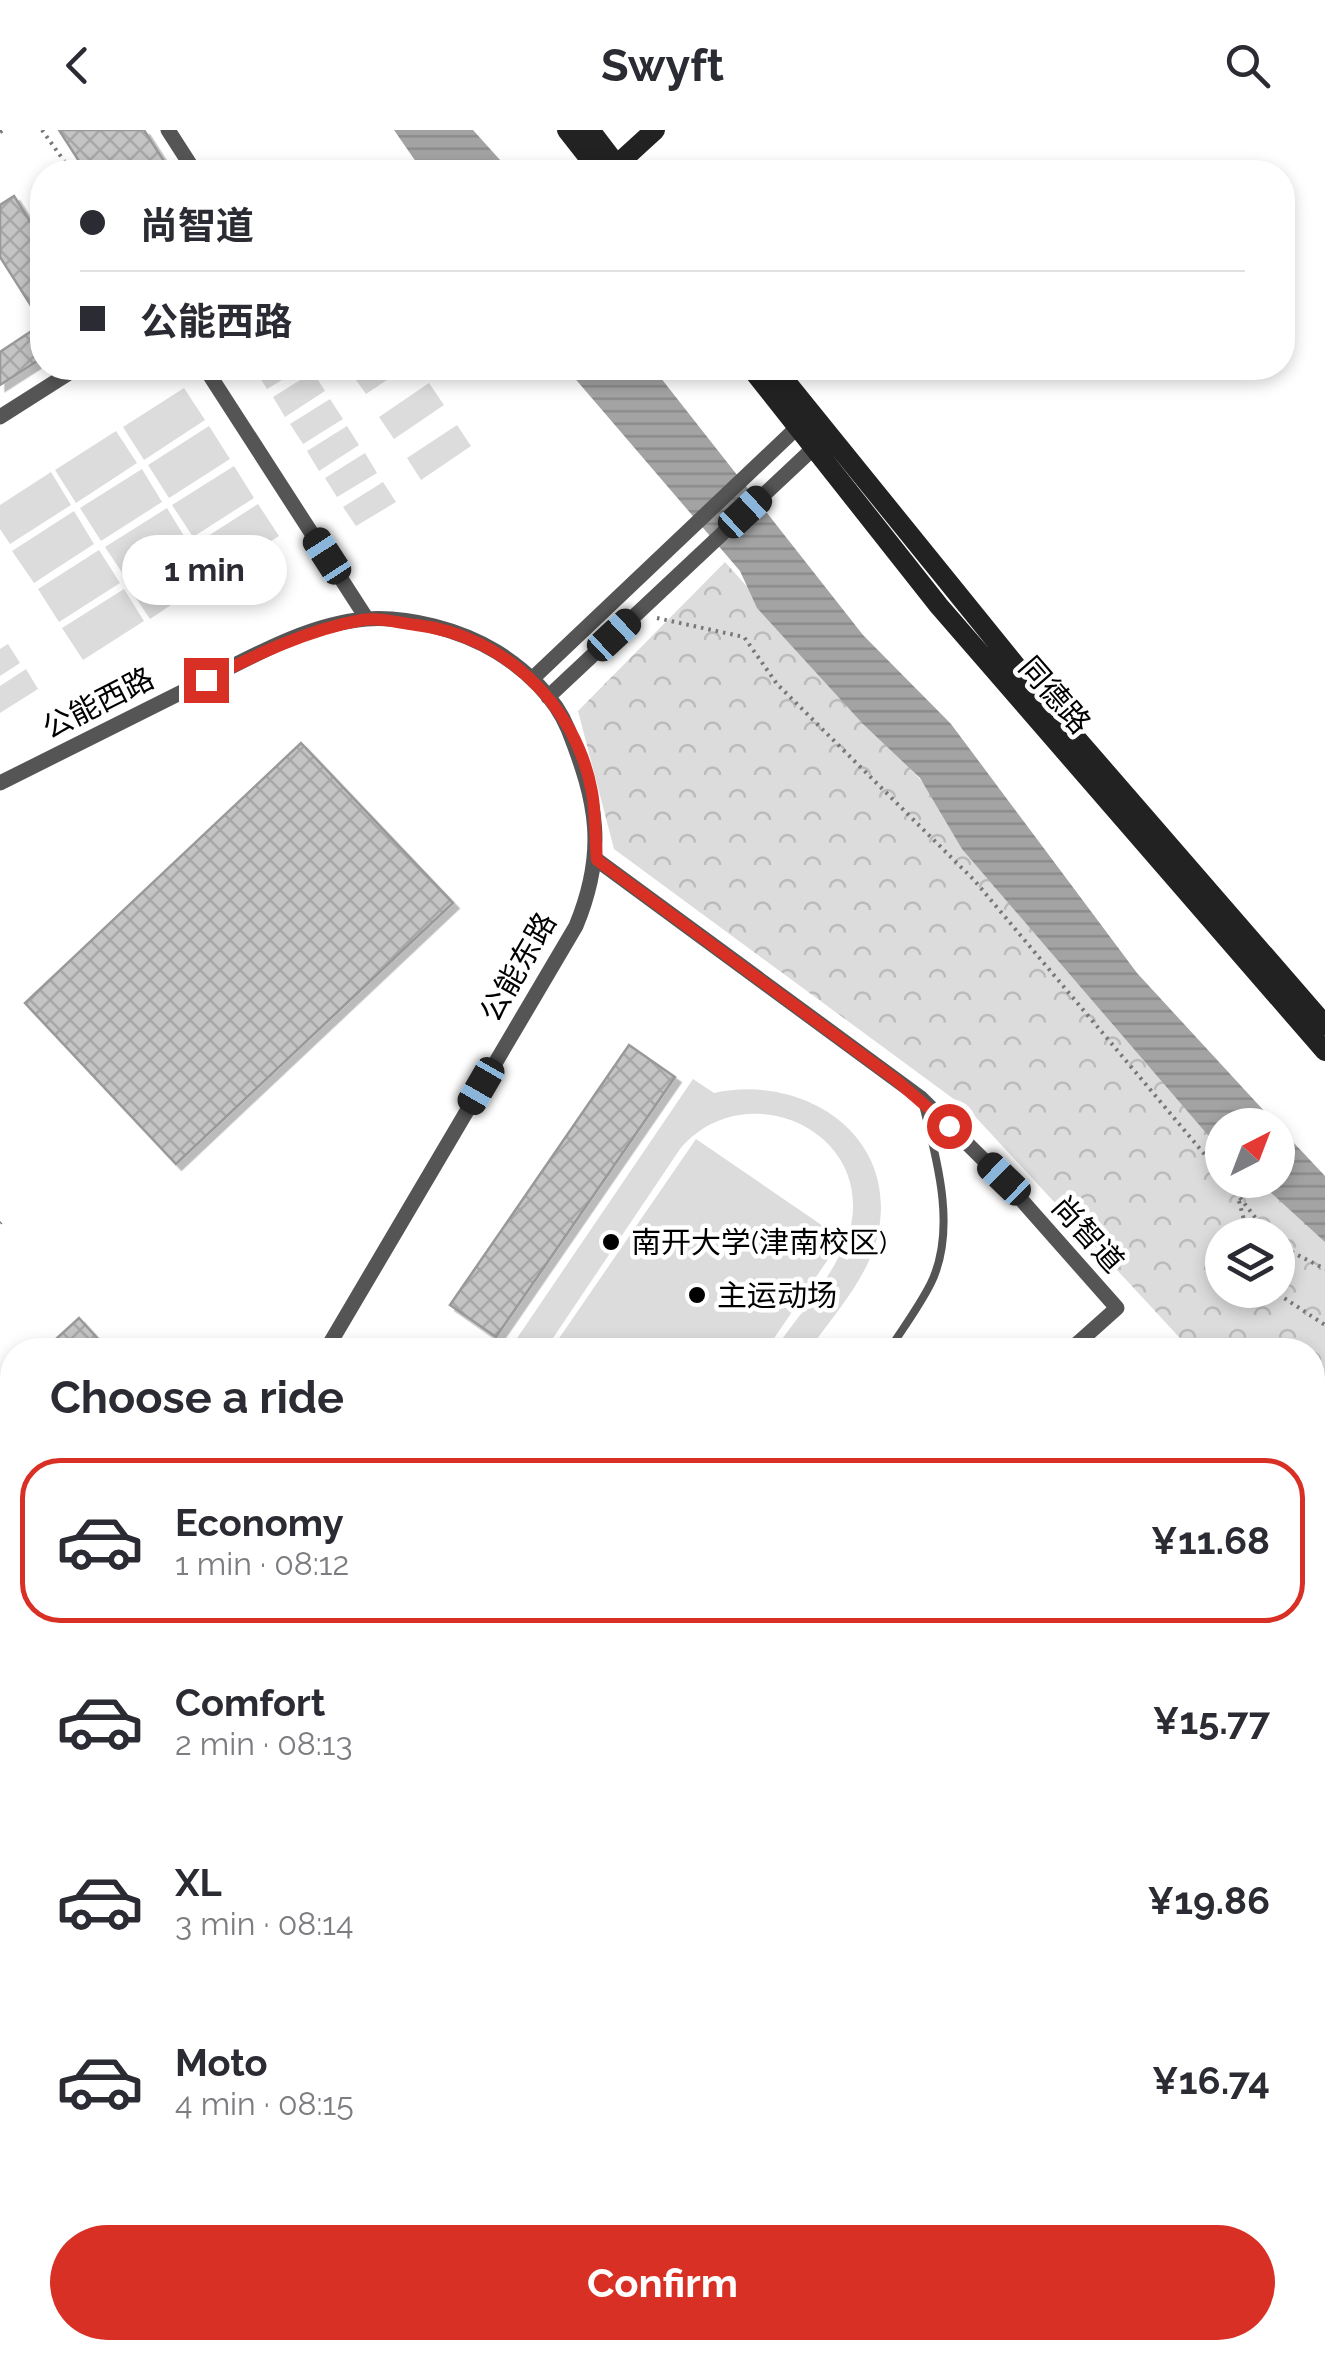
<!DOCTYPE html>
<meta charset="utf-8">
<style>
body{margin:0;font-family:Raleway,"Noto Sans SC",sans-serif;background:#f2f2f3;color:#2b2b33;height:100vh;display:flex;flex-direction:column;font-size:38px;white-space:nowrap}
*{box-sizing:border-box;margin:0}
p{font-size:32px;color:#7c7c81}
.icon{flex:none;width:55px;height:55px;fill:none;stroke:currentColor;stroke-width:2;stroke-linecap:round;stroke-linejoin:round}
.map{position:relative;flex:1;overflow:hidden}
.sheet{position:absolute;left:0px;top:1208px;width:1325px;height:1022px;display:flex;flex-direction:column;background:#fff;border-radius:40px 40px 0 0;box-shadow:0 5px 15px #0003}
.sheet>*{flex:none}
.banner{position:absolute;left:30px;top:30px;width:1265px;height:220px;border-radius:40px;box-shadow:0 5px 15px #0003;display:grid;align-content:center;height:220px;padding:0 50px;background:#fff}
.needle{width:65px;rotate:42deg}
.buttons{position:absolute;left:1205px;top:978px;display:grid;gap:20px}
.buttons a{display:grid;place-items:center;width:90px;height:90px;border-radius:50%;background:#fff;box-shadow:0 5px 15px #0003;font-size:50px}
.end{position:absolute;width:45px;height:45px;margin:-22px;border:12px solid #d93025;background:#fff;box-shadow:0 0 0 5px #fff}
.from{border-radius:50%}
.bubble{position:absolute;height:70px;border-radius:35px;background:#fff;box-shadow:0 5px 15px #0003;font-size:32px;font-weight:700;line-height:70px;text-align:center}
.car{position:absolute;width:30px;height:60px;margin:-30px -15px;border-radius:12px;box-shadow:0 0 8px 2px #0007;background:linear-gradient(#222 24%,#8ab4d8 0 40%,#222 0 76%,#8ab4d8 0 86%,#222 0)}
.banner b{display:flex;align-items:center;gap:35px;height:95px;font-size:38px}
.banner b+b{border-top:2px solid #e1e1e2}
.banner i{width:25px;height:25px;background:#2b2b33}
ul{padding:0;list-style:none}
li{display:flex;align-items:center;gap:30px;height:165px;margin:0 20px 15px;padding:0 30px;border:5px solid transparent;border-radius:40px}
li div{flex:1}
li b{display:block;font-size:38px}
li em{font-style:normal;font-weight:700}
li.active{border-color:#d93025}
li>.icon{width:90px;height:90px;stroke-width:1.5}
h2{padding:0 50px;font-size:45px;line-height:120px}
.cta{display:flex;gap:20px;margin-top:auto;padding:20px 50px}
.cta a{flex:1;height:115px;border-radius:60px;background:#d93025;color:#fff;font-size:40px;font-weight:700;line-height:115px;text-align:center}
header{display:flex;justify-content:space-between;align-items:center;height:130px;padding:0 50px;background:#fff;font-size:45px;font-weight:700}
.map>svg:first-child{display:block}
</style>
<header><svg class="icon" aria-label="back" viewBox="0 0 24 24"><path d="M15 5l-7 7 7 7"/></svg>Swyft<svg class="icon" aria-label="search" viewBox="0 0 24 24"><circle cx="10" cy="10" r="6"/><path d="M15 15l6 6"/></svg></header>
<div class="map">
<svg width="1325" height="2228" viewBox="0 0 1325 2228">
<defs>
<pattern id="forest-crowns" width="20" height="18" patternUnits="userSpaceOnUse" patternTransform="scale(2.5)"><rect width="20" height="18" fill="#dcdcdc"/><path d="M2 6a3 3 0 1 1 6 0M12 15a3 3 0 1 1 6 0" fill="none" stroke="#bbb"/></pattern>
<pattern id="wetland-marsh" width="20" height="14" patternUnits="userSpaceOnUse" patternTransform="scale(2.5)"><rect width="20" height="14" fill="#dcdcdc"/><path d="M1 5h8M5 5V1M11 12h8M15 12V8" fill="none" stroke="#bbb"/></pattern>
<pattern id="water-rules" width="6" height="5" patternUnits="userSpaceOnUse" patternTransform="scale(2.5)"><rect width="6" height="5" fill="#a3a3a3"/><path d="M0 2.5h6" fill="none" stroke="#8b8b8b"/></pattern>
<pattern id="building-cross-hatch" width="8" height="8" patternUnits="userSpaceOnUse" patternTransform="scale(2.5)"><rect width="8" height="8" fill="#c4c4c4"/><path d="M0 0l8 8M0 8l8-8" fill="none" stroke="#a7a7a7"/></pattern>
<filter id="shadow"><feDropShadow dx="5.5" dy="5.5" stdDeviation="0" flood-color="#0004"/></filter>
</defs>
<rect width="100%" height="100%" fill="#fff"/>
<path fill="url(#forest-crowns)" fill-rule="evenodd" d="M725 432 1230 995H1222V1050H1278L1325 1101V1365L1313 1351 1312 1220H1191L970 981 614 719 578 581ZM1222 1105H1278V1160H1222Z
M1313 1413 1325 1427V1794L1313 1805Z
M12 1771V2218H515L525 2228H0V1783Z
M556 2218H709L698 2228H566Z
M779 2218H1145L1147 2228H767Z"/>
<path fill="url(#wetland-marsh)" d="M1325 1856V2228H1193L1195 2218H1312V1868Z"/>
<path fill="#dcdcdc" d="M258 238H302L267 259 255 240Z
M359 238H405L366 264 351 243Z
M313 242 325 261 285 287 273 267Z
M429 253 444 275 394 309 379 287Z
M184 258 205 290 144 330 123 297Z
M330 269 343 289 303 314 290 294Z
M457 295 471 316 421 350 407 328Z
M209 296 230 329 169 368 148 335Z
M347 296 359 315 319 341 307 321Z
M116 301 137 333 76 373 55 340Z
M365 323 377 343 337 367 325 348Z
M234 336 254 368 193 407 172 375Z
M142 339 162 372 101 411 80 378Z
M51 342 71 375 10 414 0 399V375Z
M383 352 396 372 356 396 343 377Z
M258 374 279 406 218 445 197 413Z
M167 378 187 411 127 450 105 417Z
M74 381 94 414 34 453 12 421Z
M190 417 210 449 150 489 128 456Z
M99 420 120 453 59 492 38 459Z
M124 459 144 491 83 530 62 498Z
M8 514 20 533 0 546V519Z
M26 539 38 559 0 583V556Z
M693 949 714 963C804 943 902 1006 877 1108 867 1149 833 1186 809 1220H774C798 1186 843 1135 851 1095 871 998 743 944 680 1019L545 1220H509Z
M696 1009 842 1109 766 1220H551Z"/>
<path fill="url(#water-rules)" d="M394 0H473L511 42H423Z
M566 238H653L863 505 951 594 1137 843 1277 995H1222V1018L1207 1004 962 719 920 648 863 594 757 478 740 441Z
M1278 996 1325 1046V1112L1257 1050H1278Z
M1325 2057V2155L1313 2143V2094Z
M72 2218H252L258 2228H66Z"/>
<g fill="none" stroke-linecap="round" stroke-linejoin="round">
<path stroke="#a3a3a3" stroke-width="32" d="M1312 2159 1325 2160"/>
</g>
<path fill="url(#building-cross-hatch)" stroke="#999" stroke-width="2.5" filter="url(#shadow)" d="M59 0H144L171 42H86Z
M14 66 42 110V193L0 127V75Z
M42 194V228L0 255V222Z
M301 613 453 773 176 1034 25 873Z
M629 915 675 947 496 1207 450 1175Z
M79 1188 108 1220H44Z
M12 1248V1562L0 1550V1260Z
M0 1950 8 2019 12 2016V2218H66L47 2228H0Z"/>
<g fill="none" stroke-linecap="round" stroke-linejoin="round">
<path stroke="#777" stroke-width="4" stroke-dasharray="2.5 5" stroke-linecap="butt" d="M42 0 72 42
M0 2 3 0
M657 488 744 507 777 554 974 750 1222 1045
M1226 1050 1269 1105
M1239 1071 1248 1105
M0 1093 1 1092
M1278 1115 1325 1139
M1272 1160 1325 1195
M0 1906 12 1919
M315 2218 326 2228
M866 2228 875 2218"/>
<path stroke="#555" stroke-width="8" d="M889 1220C903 1198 919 1177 931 1153 957 1100 937 1029 923 975
M1312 1828 1325 1817"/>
<path stroke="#555" stroke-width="15" d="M168 0 195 42
M205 238 367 489
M0 287 77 238
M532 549 805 290
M548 567 819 313
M0 653C63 621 127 590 190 558 244 531 305 494 366 489 409 486 461 500 497 522 526 540 555 567 568 599 597 672 607 721 576 796L326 1220
M597 730 921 968 1003 1049 1117 1178 1070 1220
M0 1653 12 1666
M0 1754 12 1740
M530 2218 540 2228"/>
<path stroke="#222" stroke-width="20" d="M567 0 600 42
M590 0 622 42
M609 42 655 0
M751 238 939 476 1325 921
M775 238 1050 578 1325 895"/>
</g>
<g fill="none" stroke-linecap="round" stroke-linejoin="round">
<path stroke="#d93025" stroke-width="12" d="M206 550C256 525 306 500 362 490 379 487 399 493 416 495 503 505 576 574 592 662 596 684 595 708 597 730L896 950 949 996"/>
</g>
<g fill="#000" stroke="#fff" stroke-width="4">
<circle cx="611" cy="1112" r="10"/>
<circle cx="697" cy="1165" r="10"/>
</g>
<g text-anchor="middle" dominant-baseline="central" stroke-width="9" stroke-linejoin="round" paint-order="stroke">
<g font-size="30" fill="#000" stroke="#fff">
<text transform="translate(1055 565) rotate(49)">同德路</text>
<text transform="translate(98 573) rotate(-27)">公能西路</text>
<text transform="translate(518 837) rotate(-60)">公能东路</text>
<text transform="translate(1088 1104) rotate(48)">尚智道</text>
</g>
<g font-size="30" fill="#000" stroke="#fff" text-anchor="start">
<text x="631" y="1112">南开大学(津南校区)</text>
<text x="717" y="1165">主运动场</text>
</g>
</g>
</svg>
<div class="buttons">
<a><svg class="needle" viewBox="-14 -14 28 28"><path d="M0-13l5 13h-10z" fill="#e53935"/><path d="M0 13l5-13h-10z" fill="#7c7c81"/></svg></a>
<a><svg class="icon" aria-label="layers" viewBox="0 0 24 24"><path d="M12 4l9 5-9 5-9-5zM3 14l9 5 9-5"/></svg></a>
</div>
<i class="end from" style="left:949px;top:996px"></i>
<i class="end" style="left:206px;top:550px"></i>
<div class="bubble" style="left:122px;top:405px;width:165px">1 min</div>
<i class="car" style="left:745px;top:382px;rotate:47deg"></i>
<i class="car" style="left:327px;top:426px;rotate:327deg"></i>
<i class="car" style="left:614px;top:505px;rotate:47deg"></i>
<i class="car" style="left:481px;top:956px;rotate:210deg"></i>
<i class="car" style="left:1004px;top:1049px;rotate:314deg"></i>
<div class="banner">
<b><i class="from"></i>尚智道</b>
<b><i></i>公能西路</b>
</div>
<section class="sheet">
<h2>Choose a ride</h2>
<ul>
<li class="active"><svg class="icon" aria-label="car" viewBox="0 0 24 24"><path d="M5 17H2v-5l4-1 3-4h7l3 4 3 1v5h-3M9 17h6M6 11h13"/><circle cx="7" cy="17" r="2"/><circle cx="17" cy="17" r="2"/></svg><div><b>Economy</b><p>1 min · 08:12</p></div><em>¥11.68</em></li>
<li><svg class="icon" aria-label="car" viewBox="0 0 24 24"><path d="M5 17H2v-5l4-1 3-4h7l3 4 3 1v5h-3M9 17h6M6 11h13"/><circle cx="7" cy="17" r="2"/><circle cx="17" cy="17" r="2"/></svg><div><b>Comfort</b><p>2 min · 08:13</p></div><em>¥15.77</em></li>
<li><svg class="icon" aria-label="car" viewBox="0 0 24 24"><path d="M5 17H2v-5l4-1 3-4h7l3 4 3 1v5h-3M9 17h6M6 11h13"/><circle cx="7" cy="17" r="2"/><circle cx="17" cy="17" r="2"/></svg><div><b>XL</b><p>3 min · 08:14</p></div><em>¥19.86</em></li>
<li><svg class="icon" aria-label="car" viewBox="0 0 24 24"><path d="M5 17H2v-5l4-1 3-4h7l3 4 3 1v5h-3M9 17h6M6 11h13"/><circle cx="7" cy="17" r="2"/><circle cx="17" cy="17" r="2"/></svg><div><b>Moto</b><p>4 min · 08:15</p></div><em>¥16.74</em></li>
</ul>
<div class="cta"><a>Confirm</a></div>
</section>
</div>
